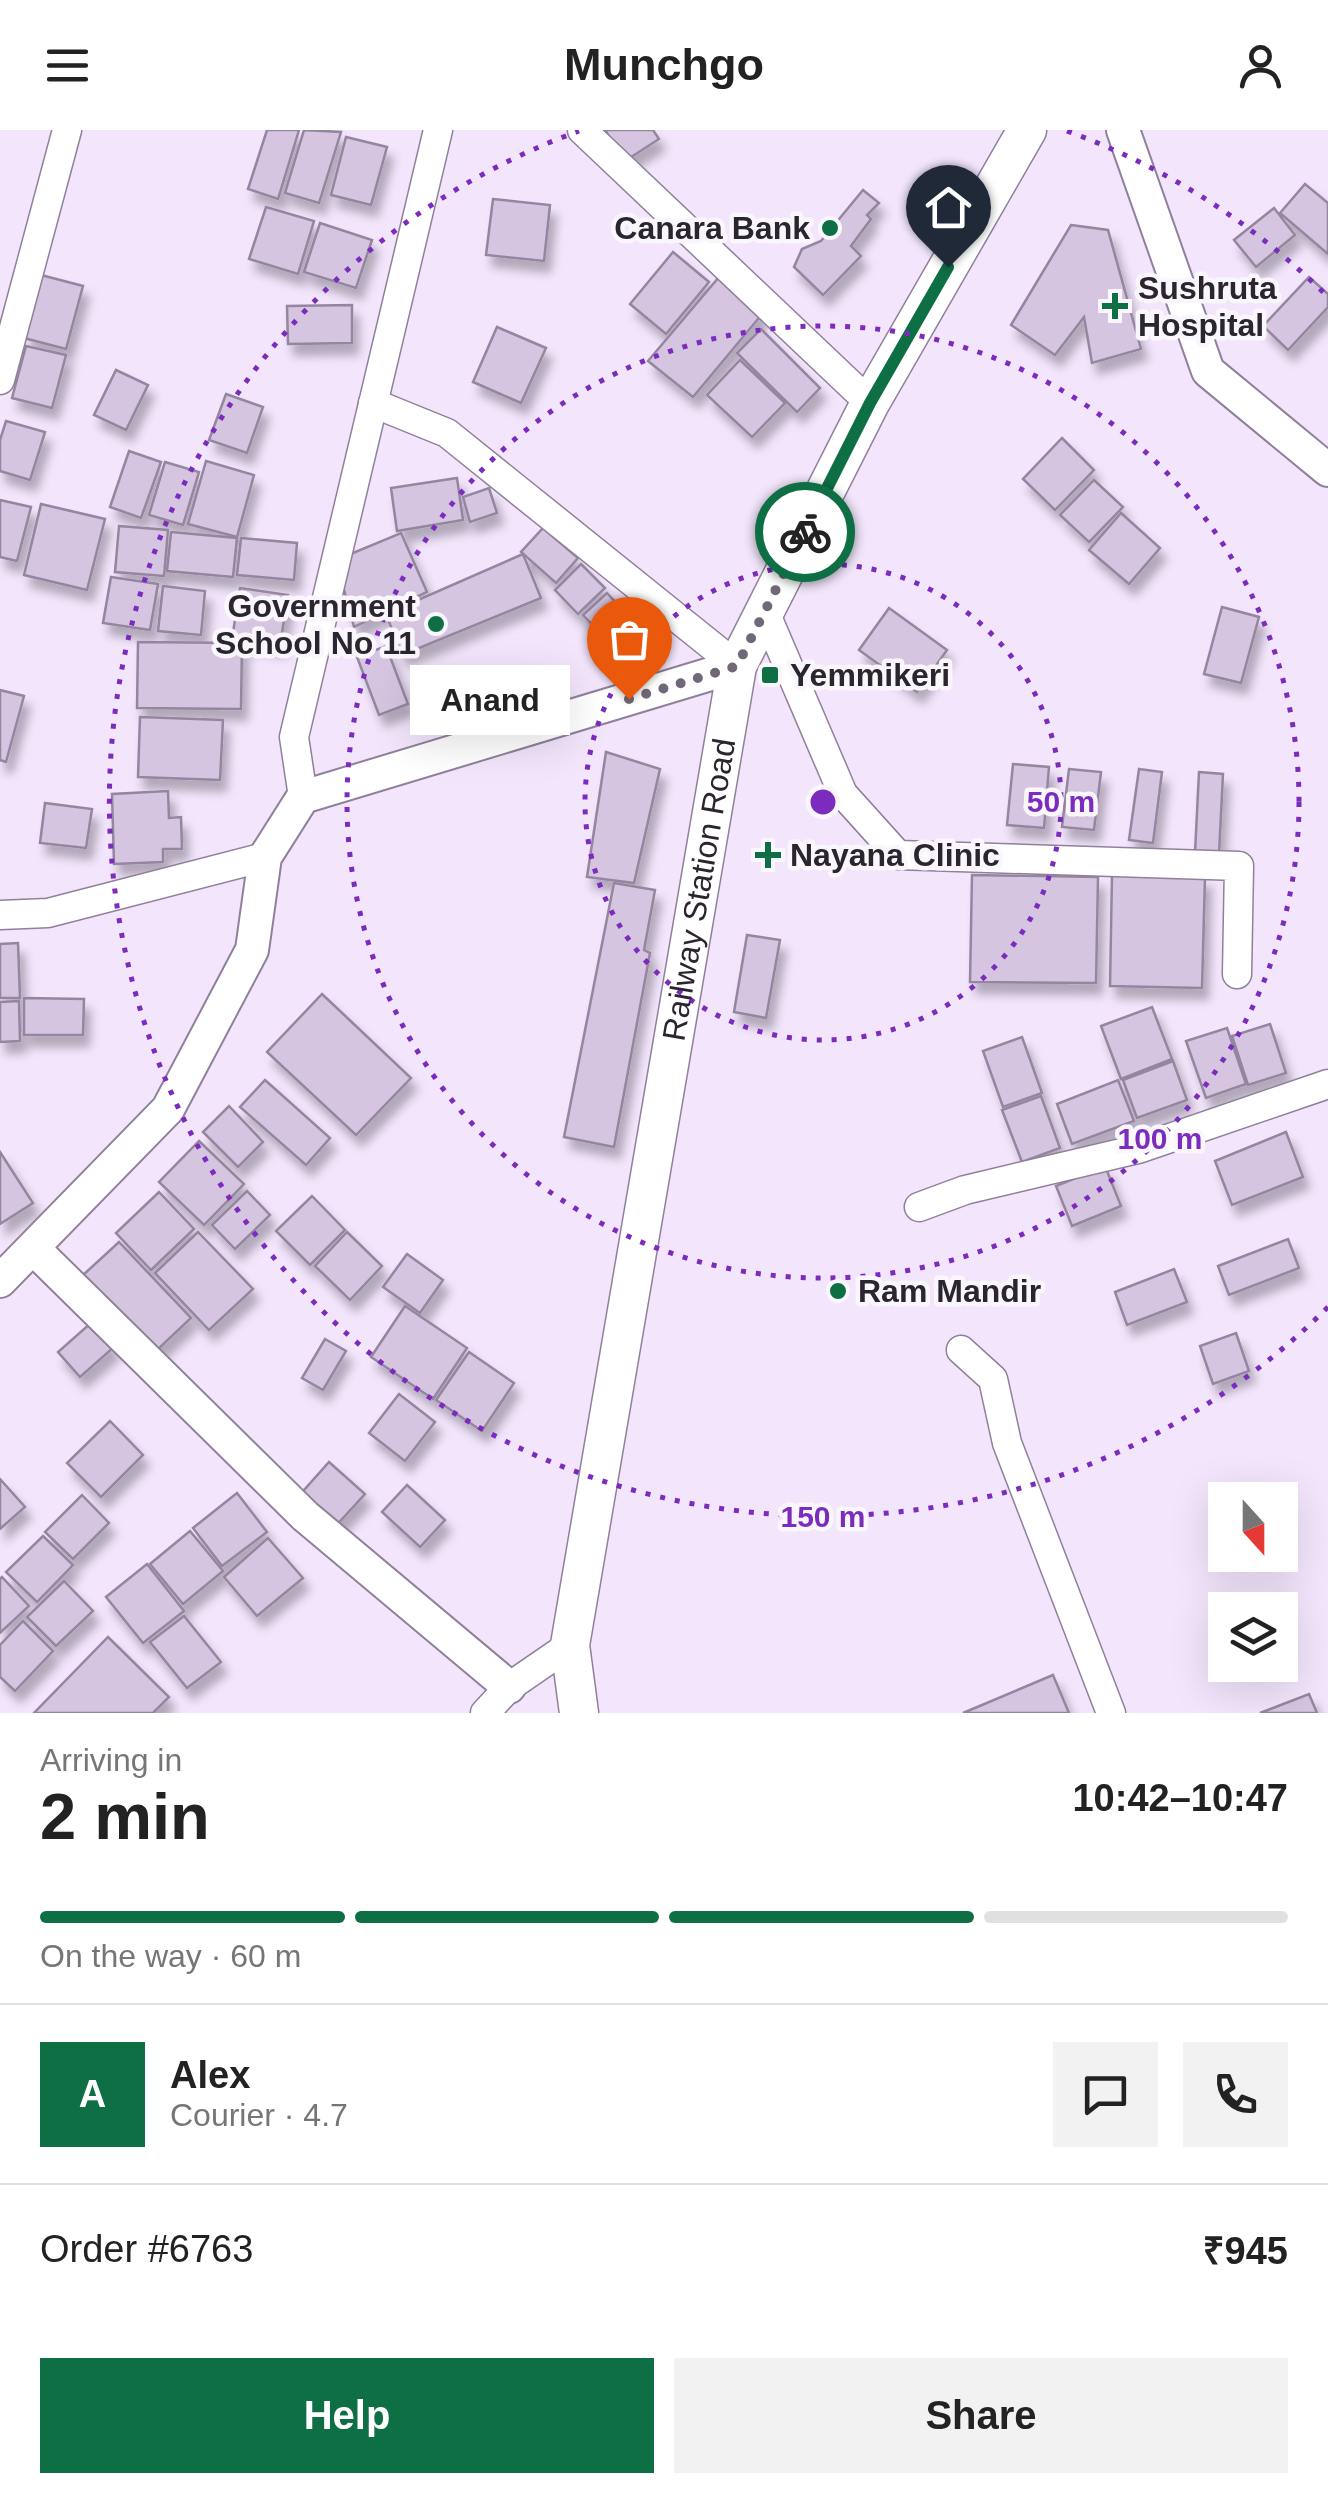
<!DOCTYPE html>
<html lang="en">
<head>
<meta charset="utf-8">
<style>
	body { margin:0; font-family:Arial,sans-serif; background:#f2f2f2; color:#222; height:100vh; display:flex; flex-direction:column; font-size:38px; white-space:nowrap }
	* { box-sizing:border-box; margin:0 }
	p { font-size:32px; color:#767676 }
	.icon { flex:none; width:55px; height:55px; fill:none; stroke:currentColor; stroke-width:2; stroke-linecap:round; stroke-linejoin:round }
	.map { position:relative; height:1583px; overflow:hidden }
	.drawer { display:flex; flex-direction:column; background:#fff; flex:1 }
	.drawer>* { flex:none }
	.needle { width:65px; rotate:159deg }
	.buttons { position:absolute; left:1208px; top:1352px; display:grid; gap:20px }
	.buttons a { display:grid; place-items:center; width:90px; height:90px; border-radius:0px; background:#fff; box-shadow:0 10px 40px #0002; font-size:50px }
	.pin { position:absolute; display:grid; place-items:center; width:85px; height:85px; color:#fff; margin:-102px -42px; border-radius:50% 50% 50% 0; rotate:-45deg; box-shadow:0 0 10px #0007 }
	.pin .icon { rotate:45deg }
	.courier { position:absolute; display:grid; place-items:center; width:100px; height:100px; margin:-50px; border:8px solid #0e6f44; border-radius:50%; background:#fff; color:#222; box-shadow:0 2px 12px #0007 }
	.bubble { position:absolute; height:70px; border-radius:0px; background:#fff; box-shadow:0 10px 40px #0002; font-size:32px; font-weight:700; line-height:70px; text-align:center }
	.head em { font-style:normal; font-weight:700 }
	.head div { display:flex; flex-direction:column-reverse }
	.head { display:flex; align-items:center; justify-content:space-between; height:170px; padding:0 40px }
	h1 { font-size:65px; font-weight:700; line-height:75px }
	.bar { display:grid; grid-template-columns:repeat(4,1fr); gap:15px 10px; align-content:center; height:120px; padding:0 40px }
	.bar i { height:12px; border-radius:8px; background:#e0e0e0 }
	.bar .active { background:#0e6f44 }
	.bar p { grid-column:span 4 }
	.line { display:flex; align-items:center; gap:25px; padding:0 40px; border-top:2px solid #e0e0e0 }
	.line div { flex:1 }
	.round { display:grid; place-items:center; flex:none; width:105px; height:105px; border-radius:0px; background:#f2f2f2 }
	.cta { display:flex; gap:20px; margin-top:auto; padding:20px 40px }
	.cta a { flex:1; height:115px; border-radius:0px; background:#0e6f44; color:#fff; font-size:40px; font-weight:700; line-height:115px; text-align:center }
	.cta a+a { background:#f2f2f2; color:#222 }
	header { display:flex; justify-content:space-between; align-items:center; height:130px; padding:0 40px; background:#fff; font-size:45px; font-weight:700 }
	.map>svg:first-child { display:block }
	.building { fill:#d5c5e1; stroke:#9586a0; stroke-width:2.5; filter:url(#shadow) }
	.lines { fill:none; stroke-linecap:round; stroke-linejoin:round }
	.minor-casing { stroke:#8f819b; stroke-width:31 }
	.tertiary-casing { stroke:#8f819b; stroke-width:36 }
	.secondary-casing { stroke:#8f819b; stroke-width:41 }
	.minor { stroke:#fff; stroke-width:28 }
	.tertiary { stroke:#fff; stroke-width:32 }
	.secondary { stroke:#fff; stroke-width:38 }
	.done { stroke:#716877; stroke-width:10; stroke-dasharray:0 18 }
	.route { stroke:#0e6f44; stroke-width:12 }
	.ring { fill:none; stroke:#7b2cbf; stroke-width:5; stroke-dasharray:5 10 }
	.poi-dot { fill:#0e6f44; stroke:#faf7fc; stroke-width:4 }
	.labels { text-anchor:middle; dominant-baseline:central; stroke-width:9; stroke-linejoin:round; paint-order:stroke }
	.poi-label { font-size:32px; font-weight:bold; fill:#2b2530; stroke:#faf7fc; text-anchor:start }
	.street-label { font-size:32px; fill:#2b2530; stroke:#faf7fc }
	.centre { fill:#7b2cbf; stroke:#faf7fc; stroke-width:5 }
	.ring-label { font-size:30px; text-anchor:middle; font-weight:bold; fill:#7b2cbf; stroke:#faf7fc; stroke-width:9; stroke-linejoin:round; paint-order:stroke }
</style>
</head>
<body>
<header><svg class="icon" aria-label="menu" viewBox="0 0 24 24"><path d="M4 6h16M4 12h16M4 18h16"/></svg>Munchgo<svg class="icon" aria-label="person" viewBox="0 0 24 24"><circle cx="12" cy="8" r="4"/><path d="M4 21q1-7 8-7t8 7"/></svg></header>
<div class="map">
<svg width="1328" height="1583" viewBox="0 0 1328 1583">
	<defs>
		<filter id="shadow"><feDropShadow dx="6" dy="11" stdDeviation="5" flood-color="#0004"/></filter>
	</defs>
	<rect width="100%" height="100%" fill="#f2e5fc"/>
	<!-- building -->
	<g class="building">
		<path d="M267,0H299L278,69L248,59Z"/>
		<path d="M304,0L341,2L319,73L285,63Z"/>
		<path d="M605,0H653L659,9L625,31Z"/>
		<path d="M346,7L387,17L371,75L331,65Z"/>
		<path d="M1305,54L1328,73V124L1280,83Z"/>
		<path d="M863,60L879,73L867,85L871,89L851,116L861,126L823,165L794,137L802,119L821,111Z"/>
		<path d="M493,69L550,75L544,131L486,125Z"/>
		<path d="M266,77L314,91L298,144L249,129Z"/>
		<path d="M1274,78L1295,105L1256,137L1234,110Z"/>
		<path d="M320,93L372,110L356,158L304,142Z"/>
		<path d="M1071,95L1108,100L1141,219L1092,233L1084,187L1055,225L1011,195Z"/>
		<path d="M673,122L709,152L666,204L630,174Z"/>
		<path d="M41,145L83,156L66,219L24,208Z"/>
		<path d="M719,147L763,183L693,267L648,231Z"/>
		<path d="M1309,147L1328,164V177L1288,220L1263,196Z"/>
		<path d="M352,175V213L288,214L287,176Z"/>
		<path d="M497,197L546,218L521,273L473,252Z"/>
		<path d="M761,199L820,258L797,282L737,223Z"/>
		<path d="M26,216L66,225L52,278L12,268Z"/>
		<path d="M740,230L785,273L752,307L707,265Z"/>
		<path d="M116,240L148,255L126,300L94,285Z"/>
		<path d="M226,264L263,277L247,323L209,310Z"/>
		<path d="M6,291L45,302L30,350L0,341V310Z"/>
		<path d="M1062,308L1094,340L1055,380L1023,349Z"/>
		<path d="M129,321L161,332L141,388L110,377Z"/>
		<path d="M206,331L254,345L237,407L188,394Z"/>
		<path d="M165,332L199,342L183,395L149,385Z"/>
		<path d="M457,348L463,390L397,401L391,358Z"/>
		<path d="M1094,350L1123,377L1089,412L1060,385Z"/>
		<path d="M489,358L497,383L470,392L463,367Z"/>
		<path d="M0,370L31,377L17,431L0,427Z"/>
		<path d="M41,374L105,389L87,460L24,445Z"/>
		<path d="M1121,383L1160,418L1129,454L1089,420Z"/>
		<path d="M119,396L168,400L164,446L115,442Z"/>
		<path d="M543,398L578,428L556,453L521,422Z"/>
		<path d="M171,402L237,408L233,447L167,441Z"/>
		<path d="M401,403L427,462L354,497L336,430Z"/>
		<path d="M241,408L297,413L294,450L237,445Z"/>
		<path d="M523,424L541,468L402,525L386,484Z"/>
		<path d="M581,434L605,458L578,484L555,460Z"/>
		<path d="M111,447L158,454L150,500L103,493Z"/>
		<path d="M163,456L205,461L201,505L158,501Z"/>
		<path d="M240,458L288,465L280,515L232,509Z"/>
		<path d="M607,463L632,490L609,512L583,485Z"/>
		<path d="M1222,477L1259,487L1241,553L1204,544Z"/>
		<path d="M889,478L947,520L917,562L859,520Z"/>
		<path d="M138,512L242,513L241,579L137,578Z"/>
		<path d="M386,516L408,574L379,585L357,527Z"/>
		<path d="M0,560L24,566L6,632L0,630Z"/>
		<path d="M140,587L223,590L220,650L138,647Z"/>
		<path d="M606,622L660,639L634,753L587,747Z"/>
		<path d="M1013,634L1049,637L1044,698L1007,695Z"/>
		<path d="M1069,639L1101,642L1094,700L1062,697Z"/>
		<path d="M1139,639L1162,642L1153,713L1129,710Z"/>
		<path d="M1199,642L1223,644L1219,724L1195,723Z"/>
		<path d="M168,661L169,688L181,687L182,719H163V732L114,734L112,664Z"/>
		<path d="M45,673L92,679L86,718L40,713Z"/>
		<path d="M972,745L1098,747L1096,853L970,852Z"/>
		<path d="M1112,745L1205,747L1202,858L1110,856Z"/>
		<path d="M614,753L655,760L644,820L650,823L614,1017L564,1007Z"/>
		<path d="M747,805L780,810L766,888L734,882Z"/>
		<path d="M18,813L20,868H0V814Z"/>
		<path d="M322,864L411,948L356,1005L267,922Z"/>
		<path d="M24,868L84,869L83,905H24Z"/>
		<path d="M19,871L20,911L0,912V872Z"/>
		<path d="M1152,877L1172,929L1121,949L1101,896Z"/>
		<path d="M1270,894L1286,943L1248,955L1232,906Z"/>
		<path d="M1227,898L1246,954L1206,968L1186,911Z"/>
		<path d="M1022,907L1042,963L1003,977L983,921Z"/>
		<path d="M1173,931L1187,970L1137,988L1123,950Z"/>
		<path d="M265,950L330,1008L306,1035L240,977Z"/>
		<path d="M1118,950L1134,991L1072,1014L1057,974Z"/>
		<path d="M1041,966L1060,1018L1022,1032L1002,980Z"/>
		<path d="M229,976L263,1012L238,1037L203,1002Z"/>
		<path d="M1286,1002L1303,1047L1232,1075L1215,1031Z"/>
		<path d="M199,1011L244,1054L204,1095L159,1052Z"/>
		<path d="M0,1022L33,1073L0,1094Z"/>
		<path d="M1105,1036L1121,1076L1072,1096L1056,1056Z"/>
		<path d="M247,1061L270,1085L235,1119L212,1095Z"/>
		<path d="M159,1062L194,1099L151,1140L116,1103Z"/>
		<path d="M312,1066L345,1100L310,1135L276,1101Z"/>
		<path d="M198,1102L253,1159L209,1200L155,1143Z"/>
		<path d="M347,1102L382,1136L350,1170L315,1136Z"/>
		<path d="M1288,1109L1299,1138L1229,1165L1218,1136Z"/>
		<path d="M119,1112L191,1188L155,1222L83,1145Z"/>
		<path d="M407,1124L443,1150L420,1183L383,1157Z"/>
		<path d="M1174,1139L1187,1172L1127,1195L1115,1162Z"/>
		<path d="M405,1176L467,1218L433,1269L371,1227Z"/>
		<path d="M92,1192L114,1217L80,1247L58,1222Z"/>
		<path d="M1236,1203L1249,1241L1213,1254L1200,1216Z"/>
		<path d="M325,1209L346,1221L323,1260L302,1248Z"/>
		<path d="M469,1222L514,1253L482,1301L436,1270Z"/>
		<path d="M399,1264L435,1292L405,1331L369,1303Z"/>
		<path d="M110,1291L143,1325L101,1367L67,1333Z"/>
		<path d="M329,1332L365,1364L332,1400L297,1368Z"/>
		<path d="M0,1349L25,1377L0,1399Z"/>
		<path d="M407,1355L445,1390L420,1417L382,1382Z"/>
		<path d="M237,1363L267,1402L222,1436L193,1398Z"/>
		<path d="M82,1365L109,1393L73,1429L45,1402Z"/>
		<path d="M190,1401L223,1441L183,1474L150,1434Z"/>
		<path d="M43,1406L73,1435L37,1472L6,1442Z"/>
		<path d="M268,1408L303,1448L257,1486L224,1447Z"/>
		<path d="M147,1434L184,1481L143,1513L106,1467Z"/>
		<path d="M2,1447L29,1476L0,1503V1449Z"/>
		<path d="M64,1451L93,1481L56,1516L27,1487Z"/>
		<path d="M184,1486L221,1532L187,1558L150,1512Z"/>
		<path d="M23,1491L53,1521L15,1561L0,1547V1515Z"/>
		<path d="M108,1507L169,1567L153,1583H34Z"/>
		<path d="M1053,1545L1069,1583H963Z"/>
		<path d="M1309,1564L1317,1583H1260Z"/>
	</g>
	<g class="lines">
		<!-- minor casing -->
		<g class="minor-casing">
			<g id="minor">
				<path d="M582,0L870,273"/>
				<path d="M0,250L67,0"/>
				<path d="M373,273L447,303L737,536"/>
				<path d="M765,482L843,664L898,725L1239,736L1237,844"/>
				<path d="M303,667L294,607L438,0"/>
				<path d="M0,785L48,783L265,727"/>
				<path d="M919,1077L965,1060L1138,1019L1328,954"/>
				<path d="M961,1220L993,1249L1007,1313L1111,1583"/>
				<path d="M485,1583L509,1557L570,1515"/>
			</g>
		</g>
		<!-- tertiary casing -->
		<g class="tertiary-casing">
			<g id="tertiary">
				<path d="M1123,0L1208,241L1328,340"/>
				<path d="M33,1118L305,1386L509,1557"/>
				<path d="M0,1151L168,979L252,820L265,727L303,667L737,536"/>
			</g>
		</g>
		<!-- secondary casing -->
		<g class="secondary-casing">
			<g id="secondary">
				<path id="s1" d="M579,1583L570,1515L737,536L870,273L1027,0"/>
			</g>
		</g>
		<!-- minor -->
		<use href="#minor" class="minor"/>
		<!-- tertiary -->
		<use href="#tertiary" class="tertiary"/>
		<!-- secondary -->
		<use href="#secondary" class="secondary"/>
	</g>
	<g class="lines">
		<!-- done -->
		<path class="done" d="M629,569L737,536L805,402"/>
		<!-- route -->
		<path class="route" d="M805,402L870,273L948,137"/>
	</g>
	<!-- distance rings -->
	<g class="ring">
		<circle cx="823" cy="672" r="238"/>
		<circle cx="823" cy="672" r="476"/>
		<path d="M1328 1177A714 714 0 1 1 579 1M1067 1A714 714 0 0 1 1328 167"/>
	</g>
	<!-- markers -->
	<g class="poi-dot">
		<circle cx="830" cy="98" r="10"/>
		<path d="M1110 161h10v10h10v10h-10v10h-10v-10h-10v-10h10z"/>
		<circle cx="436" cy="494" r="10"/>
		<rect x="760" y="535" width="20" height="20" rx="5"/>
		<path d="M763 710h10v10h10v10h-10v10h-10v-10h-10v-10h10z"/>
		<circle cx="838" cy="1161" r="10"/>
	</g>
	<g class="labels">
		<!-- poi labels -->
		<g class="poi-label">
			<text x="810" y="98" text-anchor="end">Canara Bank</text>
			<text x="1138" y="158">Sushruta<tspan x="1138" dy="37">Hospital</tspan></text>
			<text x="416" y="476" text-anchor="end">Government<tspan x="416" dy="37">School No 11</tspan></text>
			<text x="790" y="545">Yemmikeri</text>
			<text x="790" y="725">Nayana Clinic</text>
			<text x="858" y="1161">Ram Mandir</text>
		</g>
		<!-- street labels -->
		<g class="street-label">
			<text stroke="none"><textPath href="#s1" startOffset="835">Railway Station Road</textPath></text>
		</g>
	</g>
	<circle cx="823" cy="672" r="15" class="centre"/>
	<g class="ring-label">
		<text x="1061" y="682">50 m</text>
		<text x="1160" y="1019">100 m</text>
		<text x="823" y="1397">150 m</text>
	</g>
</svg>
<div class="buttons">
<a><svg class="needle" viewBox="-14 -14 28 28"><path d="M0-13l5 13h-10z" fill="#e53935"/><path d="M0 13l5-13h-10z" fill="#767676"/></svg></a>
<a><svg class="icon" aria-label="layers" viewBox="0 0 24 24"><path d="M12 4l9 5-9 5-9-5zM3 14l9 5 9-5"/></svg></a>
</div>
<div class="pin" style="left:629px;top:569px;background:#ea580c"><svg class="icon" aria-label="bag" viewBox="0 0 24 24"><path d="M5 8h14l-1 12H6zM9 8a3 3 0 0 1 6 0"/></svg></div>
<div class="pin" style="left:948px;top:137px;background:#1f2937"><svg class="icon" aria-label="home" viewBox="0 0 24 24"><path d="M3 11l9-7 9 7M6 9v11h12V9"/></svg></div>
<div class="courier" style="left:805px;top:402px"><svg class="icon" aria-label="bike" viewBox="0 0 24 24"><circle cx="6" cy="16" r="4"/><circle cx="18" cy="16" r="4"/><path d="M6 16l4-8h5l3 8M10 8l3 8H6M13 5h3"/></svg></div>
<div class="bubble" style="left:410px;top:535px;width:160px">Anand</div>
</div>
<section class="drawer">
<div class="head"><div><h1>2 min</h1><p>Arriving in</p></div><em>10:42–10:47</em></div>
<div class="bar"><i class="active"></i><i class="active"></i><i class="active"></i><i></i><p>On the way · 60 m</p></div>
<div class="line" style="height:180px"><b class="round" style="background:#0e6f44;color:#fff">A</b><div><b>Alex</b><p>Courier · 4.7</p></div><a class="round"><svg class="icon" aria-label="chat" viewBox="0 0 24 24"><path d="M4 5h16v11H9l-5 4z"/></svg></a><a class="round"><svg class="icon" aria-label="phone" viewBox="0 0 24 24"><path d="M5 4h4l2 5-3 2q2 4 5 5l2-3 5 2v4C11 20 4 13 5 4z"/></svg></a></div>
<div class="line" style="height:130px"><div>Order #6763</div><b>₹945</b></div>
<div class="cta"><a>Help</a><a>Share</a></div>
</section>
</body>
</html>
